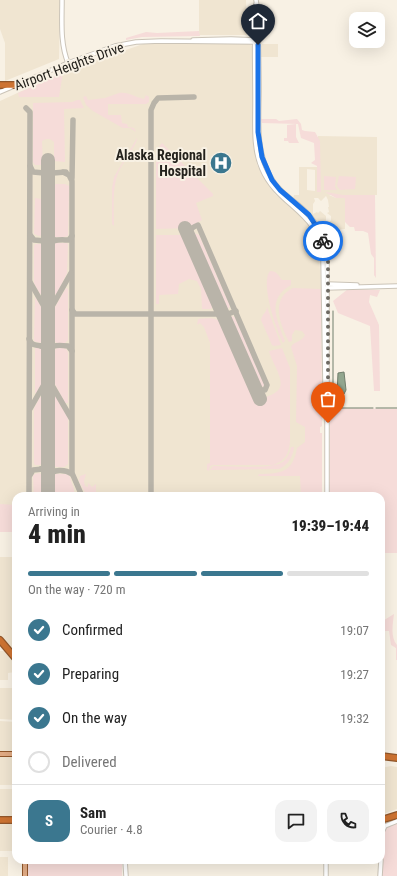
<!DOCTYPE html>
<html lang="en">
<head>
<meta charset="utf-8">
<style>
	body { margin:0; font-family:"Roboto Condensed",sans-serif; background:#f2f2f2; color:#222; height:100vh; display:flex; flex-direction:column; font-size:15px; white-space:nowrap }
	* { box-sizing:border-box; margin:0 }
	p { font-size:13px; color:#767676 }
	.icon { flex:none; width:22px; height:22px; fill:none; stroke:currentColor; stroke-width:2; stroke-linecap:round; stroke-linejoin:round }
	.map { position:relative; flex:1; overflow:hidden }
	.panel { position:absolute; left:12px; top:492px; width:373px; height:372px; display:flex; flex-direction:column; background:#fff; border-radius:12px; box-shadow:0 4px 16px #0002 }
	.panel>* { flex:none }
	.controls { position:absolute; left:349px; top:12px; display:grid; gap:8px }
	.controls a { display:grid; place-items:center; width:36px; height:36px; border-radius:8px; background:#fff; box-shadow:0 4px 16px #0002; font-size:20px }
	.pin { position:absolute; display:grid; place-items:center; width:34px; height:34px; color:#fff; margin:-41px -17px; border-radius:50% 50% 50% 0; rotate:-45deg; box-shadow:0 0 4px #0007 }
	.pin .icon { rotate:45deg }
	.courier { position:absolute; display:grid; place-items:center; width:40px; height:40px; margin:-20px; border:3px solid #1a73e8; border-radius:50%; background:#fff; color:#222; box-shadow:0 1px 5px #0007 }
	.head em { font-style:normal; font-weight:800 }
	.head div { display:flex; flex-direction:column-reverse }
	.head { display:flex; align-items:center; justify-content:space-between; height:68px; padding:0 16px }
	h1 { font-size:26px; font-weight:800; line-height:30px }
	.bar { display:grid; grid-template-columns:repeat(4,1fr); gap:6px 4px; align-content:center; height:48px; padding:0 16px }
	.bar i { height:5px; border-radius:3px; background:#e0e0e0 }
	.bar .on { background:#3b778f }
	.bar p { grid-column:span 4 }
	.line { display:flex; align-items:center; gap:10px; padding:0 16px; border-top:1px solid #e0e0e0 }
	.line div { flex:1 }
	.round { display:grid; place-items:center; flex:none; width:42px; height:42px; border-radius:12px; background:#f2f2f2 }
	ol { padding:0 16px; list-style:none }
	li { display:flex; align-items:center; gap:12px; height:44px }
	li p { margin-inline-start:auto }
	li .icon { padding:4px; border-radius:50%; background:#3b778f; color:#fff; stroke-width:4 }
	li:last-child { color:#767676 }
	li i { width:22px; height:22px; border:2px solid #e0e0e0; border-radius:50% }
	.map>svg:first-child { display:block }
	.built { fill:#f0e5d1; fill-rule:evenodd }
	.green { fill:#f6dcd9 }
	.water { fill:#92a68e; stroke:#717e6c }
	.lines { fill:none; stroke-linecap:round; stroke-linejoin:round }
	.stream { stroke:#717e6c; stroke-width:1 }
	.taxiway { stroke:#b9b4a9; stroke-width:5.5 }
	.runway { stroke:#b9b4a9; stroke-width:14 }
	.secondary-casing { stroke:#cbc4b8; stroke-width:5.5 }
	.primary-casing { stroke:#92572b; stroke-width:6 }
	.highway-casing { stroke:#92572b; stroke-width:8 }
	.secondary { stroke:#fff; stroke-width:3.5 }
	.primary { stroke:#e1ab84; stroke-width:4 }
	.highway { stroke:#cd7332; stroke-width:5.5 }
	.done { stroke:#6e6a63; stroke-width:4; stroke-dasharray:0 7.2 }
	.route { stroke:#1a73e8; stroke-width:5 }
	.labels { text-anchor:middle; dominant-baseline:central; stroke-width:4; stroke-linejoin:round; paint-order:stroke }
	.street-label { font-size:14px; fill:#24221d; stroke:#f8f1e4 }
	.poi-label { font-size:14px; font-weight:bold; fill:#24221d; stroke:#f8f1e4; text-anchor:end }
</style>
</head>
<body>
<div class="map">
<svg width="397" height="876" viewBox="0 0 397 876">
	<rect width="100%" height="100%" fill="#f8f1e4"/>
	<!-- built -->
	<g class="built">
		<path d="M0,0H60L59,59L5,81V43L0,29Z"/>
		<path d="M199,0H246L247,35H199Z"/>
		<path d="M143,44H250L253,47L254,141L257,164L262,175L275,194L301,216L310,226L316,238L319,251L321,291L322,426L320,427V433H322V496H16V655L3,641L0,635V557H14V532H0V101L63,72Z"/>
		<path d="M262,44H278V57H260L261,46Z"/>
		<path d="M318,136L377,137V195H329L336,198H345V229L331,230L323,232L313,217L293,199L294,195H299V167H318ZM307,169L315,170V191L307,190ZM326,196L328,200L329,207H328L329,212L327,213L331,216V221H326V216L320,211L318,213L317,212L313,214V204L315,201L314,198H318L321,201Z"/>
		<path d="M0,651H4L16,665V672L8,673V680H0Z"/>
		<path d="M0,688H16V720L0,719Z"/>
		<path d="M0,721L16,722V752H0Z"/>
		<rect x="0" y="756" width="16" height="29"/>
		<path d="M391,766L397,767V809L381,815V768Z"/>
		<rect x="0" y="789" width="16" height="30"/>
		<rect x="0" y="823" width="16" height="28"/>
		<rect x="0" y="857" width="8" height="19"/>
	</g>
	<!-- green -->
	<g class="green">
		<path d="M199,31L200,36L142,37L126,40V38L146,32L157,33Z"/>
		<path d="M63,72L59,97H19L18,93Z"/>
		<path d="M119,93C130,92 134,97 144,99L146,95L149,97V102L146,104H108V115H121L122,123L127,124L128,127L134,128L136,132L130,128H123L121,127L93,111L86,105L83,97L86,96L88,100L105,98Z"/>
		<path d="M77,100H80L84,108L64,109L65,162L54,161V142L50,139H46L42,141L43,165H35L33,162V103L72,102Z"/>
		<path d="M261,119H276L279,121L297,119L301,124L302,130L305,131L315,132L320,141L321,192H317V166L311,163L315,160L314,143L301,138L298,124L262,123Z"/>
		<path d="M296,124V137L299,143H289L288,141H284V138H287V125Z"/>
		<path d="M137,138C138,143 121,165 118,173C112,189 114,208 114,226L112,224V188L114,177Z"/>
		<path d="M162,143L213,194V196L196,203L202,220L188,228L156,229V150Z"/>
		<path d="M324,176L336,177L335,187L337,190H324Z"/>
		<path d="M339,176L356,177L355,189L340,190L337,186Z"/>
		<path d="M56,184H65L69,186L68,236L64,237H55L53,234L54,186Z"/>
		<path d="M325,192L343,195H375L376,278L374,275V258L371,254L368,233L363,231H355L354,227H350L345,222V198H336Z"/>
		<path d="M35,198L41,199L42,201L43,233L42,235L39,236L34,234Z"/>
		<path d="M194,233L199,235L230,306L228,309L223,308L193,239Z"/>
		<path d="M156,235H183L214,304L211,309H202L201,289L197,281L189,279L179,284L178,294L159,295V304H156Z"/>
		<path d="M56,243H67L68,245L67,273L57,294H54V245Z"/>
		<path d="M35,244H41L43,246L42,294H40L34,283V247Z"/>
		<path d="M270,271C277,271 278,275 282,280H291V285C266,299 277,320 285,341L283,343C276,330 260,282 270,271Z"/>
		<path d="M66,288L68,289V340L65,343H57L54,341V309Z"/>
		<path d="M293,288L319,289H321V291L322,426L320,427V433H322V496H301L300,476H258L259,474C281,474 293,472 297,448L305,442V427L296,422L297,366L291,347C294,341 302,342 305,335L302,331L295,330L292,335V341L289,342C280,324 270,299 293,288Z"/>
		<path d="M348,289L380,290L377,297L370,295L369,302L379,325L380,391H374L370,326L338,313L333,301Z"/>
		<path d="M35,297L43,310L42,341L40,343L34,341Z"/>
		<path d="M267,307L281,345L274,346L272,345L261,320C262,314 267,312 267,307Z"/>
		<path d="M233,316L235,318L265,382L264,386L261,387L259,386L229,320L231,317Z"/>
		<path d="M198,319C206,319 215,316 221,323L256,401C262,398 271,396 276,392C289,384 271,362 269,351L282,348L290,368V441C289,454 285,461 273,465H213L210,466L209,471L207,470V464L210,463V343L204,327L200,323L197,325Z"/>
		<path d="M35,348H40L42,351V383L37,393H35Z"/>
		<path d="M57,348C63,348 67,347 68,353V403H65L54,382V351Z"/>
		<path d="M40,397H42V463L40,465H35L34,463V409Z"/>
		<path d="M55,397H56L68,417V464L64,467H56L54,465Z"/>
		<path d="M336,408L397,409V553H381V496H329L330,411Z"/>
		<path d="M291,447H294C293,457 288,465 279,469L210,470L213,466C229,466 274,470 284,461C288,457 290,452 291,447Z"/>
		<path d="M39,473L43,476V496H34L33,476L35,474Z"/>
		<path d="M56,474H65L69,475L74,489V494L72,496H55L54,476Z"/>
		<path d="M86,474L84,481L85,486L88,487V483L92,487L96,484V496H87L79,481L80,476Z"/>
		<path d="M0,504L16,505V553H15L14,532H0Z"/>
		<path d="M394,614C393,623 390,637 397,645V660H396V648L391,645L389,631H381V622Z"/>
		<path d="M397,821V876H382V828Z"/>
		<rect x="28" y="860" width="94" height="16"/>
	</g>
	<!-- water -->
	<path class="water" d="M344,372L346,390L344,394L339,396L337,394L338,373Z"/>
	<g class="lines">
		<!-- stream -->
		<g class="stream">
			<path d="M331,399L333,394V311"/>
			<path d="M337,408H373"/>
			<path d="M376,408H397"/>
		</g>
		<!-- taxiway -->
		<g class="taxiway">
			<path d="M26,108L30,112L29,496"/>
			<path d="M30,166L33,172L44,173L48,180"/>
			<path d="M63,172L69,175L72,181V473L82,496"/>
			<path d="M72,178L73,120"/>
			<path d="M48,180L53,173L66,172"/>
			<path d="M48,233L50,238L55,240"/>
			<path d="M30,235L34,240L45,241L48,248"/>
			<path d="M191,244C189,234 187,229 198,225L267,385L265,390H259L252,381"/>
			<path d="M48,248C51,238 60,240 69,240L72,236"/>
			<path d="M30,282L46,310L48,316"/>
			<path d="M72,310L75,314H228L236,311"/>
			<path d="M48,317L50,310L71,273"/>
			<path d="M29,339C32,347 38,345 44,346L48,352"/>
			<path d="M41,346L46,343L48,338"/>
			<path d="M48,352C51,344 60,345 68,346L72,351"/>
			<path d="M48,374L50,382L71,418"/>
			<path d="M30,409L46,381L48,374"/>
			<path d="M41,469L46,472L48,476C53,469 65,469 72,474"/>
			<path d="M30,475L33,470L43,469L48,464L50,469L54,471"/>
			<path d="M48,496V495"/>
			<path d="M151,496V110L154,103L158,98L194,97"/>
		</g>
		<!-- runway -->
		<g class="runway">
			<path d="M185,228L260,399"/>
			<path d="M48,496V160"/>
		</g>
		<!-- secondary casing -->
		<g class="secondary-casing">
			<g id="secondary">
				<path d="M62,0C62,22 60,43 68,63"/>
				<path d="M256,0L258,12C258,38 259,63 259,89C259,118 255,149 270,176C277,190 290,198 302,208C316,220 324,238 327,256V496"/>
				<path d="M256,4L255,9C254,41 255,72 255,103C255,125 253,149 262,169C278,207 321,212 323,259L325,384"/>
				<path d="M193,40L231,39L257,40"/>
				<path d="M0,92L68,63L115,46L136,42L161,41L256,42"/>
				<path d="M327,284L357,285"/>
				<path d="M326,288L397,286"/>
				<path d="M381,834L385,826L397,821"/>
				<path d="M381,847V851"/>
				<path d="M125,860L126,876"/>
				<path d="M326,860V876"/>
				<path d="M380,876L381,860"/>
			</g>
		</g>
		<!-- primary casing -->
		<g class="primary-casing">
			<g id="primary">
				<path d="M0,754H16"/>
				<path d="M25,860V876"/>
			</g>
		</g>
		<!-- highway casing -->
		<g class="highway-casing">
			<g id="highway">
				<path d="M0,85H16"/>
				<path d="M0,640L16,659"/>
				<path d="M381,756L397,758"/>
				<path d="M0,820H16"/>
				<path d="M381,820L397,815"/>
			</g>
		</g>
		<!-- secondary -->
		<use href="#secondary" class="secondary"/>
		<!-- primary -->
		<use href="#primary" class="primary"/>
		<!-- highway -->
		<use href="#highway" class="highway"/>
	</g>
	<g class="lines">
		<!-- done -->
		<path class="done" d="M323,241L328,260V423"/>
		<!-- route -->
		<path class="route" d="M258,45V132L262,157L272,180L280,190L309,215L318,229L323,241"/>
	</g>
	<!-- icons -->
	<defs>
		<g id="hospital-disc" transform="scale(1.15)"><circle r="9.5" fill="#3b778f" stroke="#f8f1e4"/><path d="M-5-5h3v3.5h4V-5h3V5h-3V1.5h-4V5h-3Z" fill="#fff"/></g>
	</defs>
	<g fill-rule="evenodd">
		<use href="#hospital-disc" x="221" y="163"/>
	</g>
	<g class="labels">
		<!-- street labels -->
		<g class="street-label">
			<text transform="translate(69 66) rotate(-20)">Airport Heights Drive</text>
		</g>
		<!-- poi labels -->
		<g class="poi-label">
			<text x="206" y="155">Alaska Regional<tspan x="206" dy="16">Hospital</tspan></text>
		</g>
	</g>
</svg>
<div class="controls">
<a><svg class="icon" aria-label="layers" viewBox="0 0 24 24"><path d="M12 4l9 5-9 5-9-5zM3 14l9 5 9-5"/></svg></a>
</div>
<div class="pin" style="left:328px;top:423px;background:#ea580c"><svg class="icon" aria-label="bag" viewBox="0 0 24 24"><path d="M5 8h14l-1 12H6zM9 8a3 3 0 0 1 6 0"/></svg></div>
<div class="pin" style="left:258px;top:45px;background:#1f2937"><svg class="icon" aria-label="home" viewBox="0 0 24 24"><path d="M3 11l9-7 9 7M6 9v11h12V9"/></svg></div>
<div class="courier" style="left:323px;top:241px"><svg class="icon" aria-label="bike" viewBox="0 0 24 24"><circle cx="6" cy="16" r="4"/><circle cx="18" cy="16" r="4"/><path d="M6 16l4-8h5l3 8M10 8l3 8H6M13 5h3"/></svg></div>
<section class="panel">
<div class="head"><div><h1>4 min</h1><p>Arriving in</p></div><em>19:39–19:44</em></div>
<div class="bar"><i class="on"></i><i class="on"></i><i class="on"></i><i></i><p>On the way · 720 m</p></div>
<ol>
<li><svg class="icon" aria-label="check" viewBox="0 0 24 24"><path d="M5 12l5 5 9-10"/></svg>Confirmed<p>19:07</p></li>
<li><svg class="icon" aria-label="check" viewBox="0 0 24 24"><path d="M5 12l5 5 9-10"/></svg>Preparing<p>19:27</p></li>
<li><svg class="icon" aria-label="check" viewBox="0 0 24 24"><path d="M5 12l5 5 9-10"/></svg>On the way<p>19:32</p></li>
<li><i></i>Delivered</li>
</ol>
<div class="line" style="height:72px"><b class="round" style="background:#3b778f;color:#fff">S</b><div><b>Sam</b><p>Courier · 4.8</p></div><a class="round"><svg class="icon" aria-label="chat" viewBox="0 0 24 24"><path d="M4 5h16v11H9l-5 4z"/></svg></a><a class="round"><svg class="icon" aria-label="phone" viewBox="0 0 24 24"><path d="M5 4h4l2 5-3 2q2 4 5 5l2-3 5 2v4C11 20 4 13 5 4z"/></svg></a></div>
</section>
</div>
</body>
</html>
